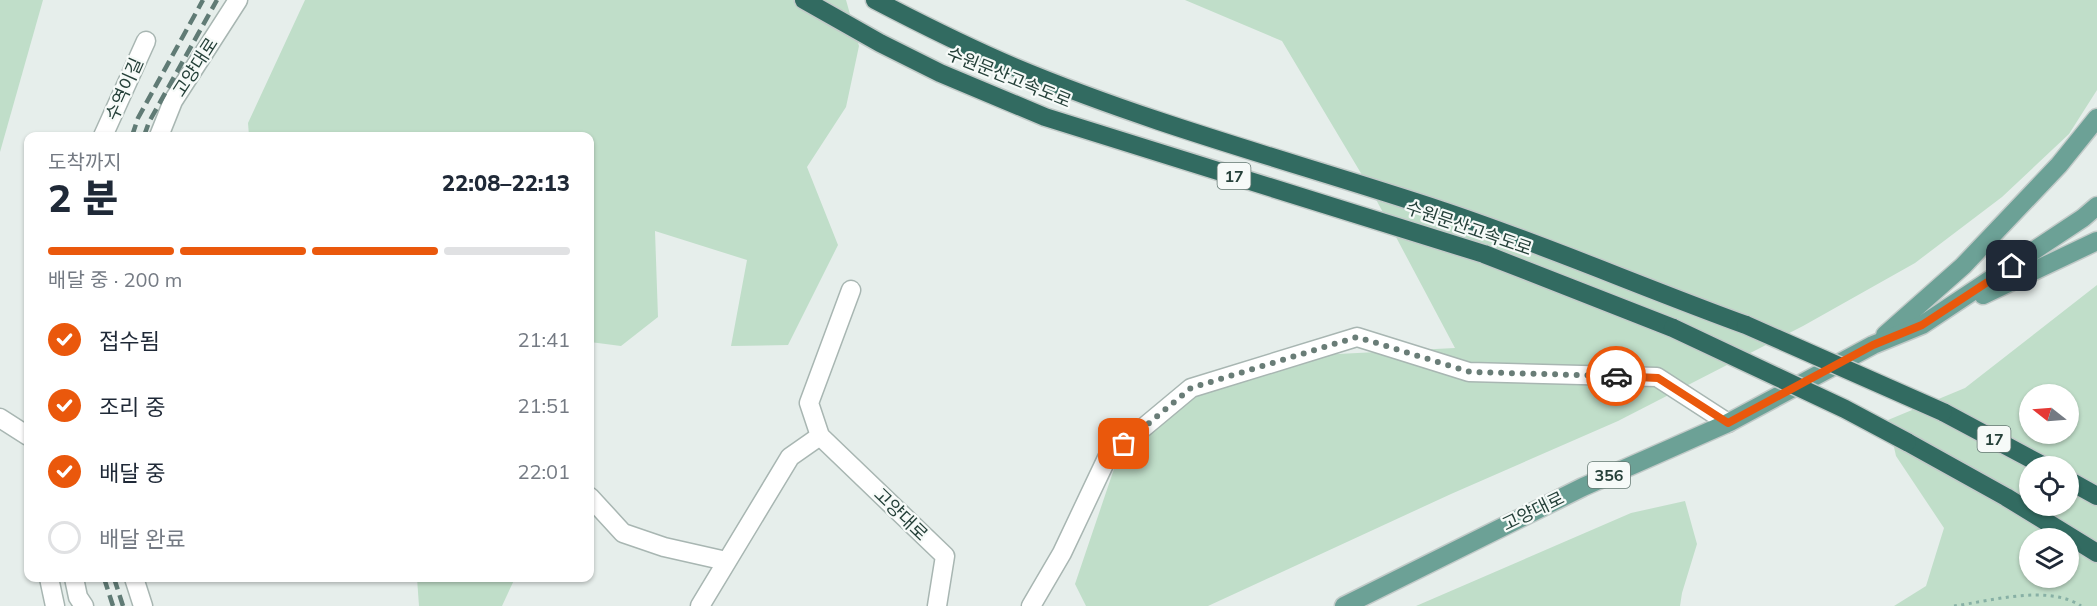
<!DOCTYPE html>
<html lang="ko">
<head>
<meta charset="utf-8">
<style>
	body { margin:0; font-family:Mulish,"Noto Sans KR",sans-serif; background:#f2f2f3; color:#1f2937; height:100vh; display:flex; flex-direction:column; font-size:22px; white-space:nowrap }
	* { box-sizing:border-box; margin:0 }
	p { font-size:20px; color:#747a83 }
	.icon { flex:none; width:33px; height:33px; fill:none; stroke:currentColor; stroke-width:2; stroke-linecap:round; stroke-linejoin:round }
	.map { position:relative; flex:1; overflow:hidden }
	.side { position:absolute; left:24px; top:132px; width:570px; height:450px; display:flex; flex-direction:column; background:#fff; border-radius:12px; box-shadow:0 2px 4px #0004 }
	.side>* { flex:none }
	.needle { width:39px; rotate:287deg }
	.fabs { position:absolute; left:2019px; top:384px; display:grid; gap:12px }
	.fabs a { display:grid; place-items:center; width:60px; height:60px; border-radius:50%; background:#fff; box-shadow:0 2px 4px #0004; font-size:30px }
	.pin { position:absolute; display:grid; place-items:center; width:51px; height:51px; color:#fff; margin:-26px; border-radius:12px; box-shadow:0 3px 9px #0006 }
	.courier { position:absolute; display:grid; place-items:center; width:60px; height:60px; margin:-30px; border:4px solid #ea580c; border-radius:50%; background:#fff; color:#222; box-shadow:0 2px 8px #0007 }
	.headline em { font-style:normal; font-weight:800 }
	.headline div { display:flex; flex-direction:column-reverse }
	.headline { display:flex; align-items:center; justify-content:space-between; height:102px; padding:0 24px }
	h1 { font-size:39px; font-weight:800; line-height:45px }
	.bar { display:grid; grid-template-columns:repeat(4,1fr); gap:9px 6px; align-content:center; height:72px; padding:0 24px }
	.bar i { height:8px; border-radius:4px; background:#e0e1e3 }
	.bar .active { background:#ea580c }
	.bar p { grid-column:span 4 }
	ol { padding:0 24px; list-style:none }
	li { display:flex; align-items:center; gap:18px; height:66px }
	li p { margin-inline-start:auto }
	li .icon { padding:6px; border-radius:50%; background:#ea580c; color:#fff; stroke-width:4 }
	li:last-child { color:#747a83 }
	li i { width:33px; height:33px; border:3px solid #e0e1e3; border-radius:50% }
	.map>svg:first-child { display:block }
	.green { fill:#c0dec9; fill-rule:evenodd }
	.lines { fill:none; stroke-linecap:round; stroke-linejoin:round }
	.minor-casing { stroke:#a8b6b2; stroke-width:21 }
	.major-casing { stroke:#c2cac8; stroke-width:21 }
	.highway-casing { stroke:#c2cac8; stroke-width:21 }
	.path { stroke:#87b0a5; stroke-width:3; stroke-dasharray:3 4.5; stroke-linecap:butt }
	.minor { stroke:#fff; stroke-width:18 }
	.major { stroke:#6ca196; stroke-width:18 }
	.highway { stroke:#326b61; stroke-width:18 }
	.rail { stroke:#607b75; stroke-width:4.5; stroke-dasharray:12 6; stroke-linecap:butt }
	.highway-bridge-casing { stroke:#c2cac8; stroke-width:21; stroke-linecap:butt }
	.highway-bridge { stroke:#326b61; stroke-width:18 }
	.done { stroke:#697d77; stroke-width:6; stroke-dasharray:0 10.8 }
	.route { stroke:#ea580c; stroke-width:8 }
	.labels { text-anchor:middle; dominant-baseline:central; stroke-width:4.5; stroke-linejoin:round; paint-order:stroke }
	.shield { fill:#f6faf8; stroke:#647872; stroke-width:1.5 }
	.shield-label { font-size:16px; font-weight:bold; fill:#254039 }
	.street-label { font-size:18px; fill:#254039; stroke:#f6faf8 }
</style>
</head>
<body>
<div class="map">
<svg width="2097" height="606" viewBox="0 0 2097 606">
	<rect width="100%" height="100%" fill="#e6eeeb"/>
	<!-- green -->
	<g class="green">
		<path d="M0,0H43L0,152Z"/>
		<path d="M305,0H846L859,46L846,107L807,167L838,245L788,345L731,346L747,260L655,231L658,317L621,346L590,342V136H249L248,123Z"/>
		<path d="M1185,0H2097V90L2069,134L2002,197L1915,263L1803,326L1618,421L1451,494L1208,606H1086L1075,584L1116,463L1195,395L1299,356L1455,348L1371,190L1282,41Z"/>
		<path d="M2097,285V606H1894L1926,586L1944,528L1896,456L1888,420L1965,388ZM2030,394H2068V434H2030ZM2030,466H2068V506H2030ZM2030,538H2068V578H2030Z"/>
		<path d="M1685,501L1697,544L1682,593L1680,606H1416L1631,513Z"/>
		<path d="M417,578H515L502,606H419Z"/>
	</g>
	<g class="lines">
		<!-- minor casing -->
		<g class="minor-casing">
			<g id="minor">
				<path d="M103,136L146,41"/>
				<path d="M159,136L173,101L238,0"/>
				<path d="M851,290L809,403L820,436L945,556L937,606"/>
				<path d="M0,418L28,436"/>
				<path d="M590,497L623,533L664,547L726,561"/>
				<path d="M49,578L55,606"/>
				<path d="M74,578L78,597L84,606"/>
				<path d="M134,578L143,606"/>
				<path d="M700,606L790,457L820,436"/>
				<path d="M1031,606L1062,553L1107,458L1191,388L1357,337L1469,372L1657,377L1728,423"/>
			</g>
		</g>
		<!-- major casing -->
		<g class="major-casing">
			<g id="major">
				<path d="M1983,295L2097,241"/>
				<path d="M1885,335L1963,266L2059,165L2097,118"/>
				<path d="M1344,606L1583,487L1728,423L1873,345L1922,325L2083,218L2097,206"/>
			</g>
		</g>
		<!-- highway casing -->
		<g class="highway-casing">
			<g id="highway">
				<path d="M804,0L880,43L940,73L1045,117L1484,254L1673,328"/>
				<path d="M875,0C921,24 967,47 1014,67C1152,125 1298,163 1440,210C1543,244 1644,288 1746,325"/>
				<path d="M1943,412L2044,466"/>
				<path d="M1907,442L2006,497L2097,553"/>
				<path d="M2068,480L2097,496"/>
			</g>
		</g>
		<!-- path -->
		<path class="path" d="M1954,606C1991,601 2048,584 2081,606"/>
		<!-- minor -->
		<use href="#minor" class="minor"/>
		<!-- major -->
		<use href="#major" class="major"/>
		<!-- highway -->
		<use href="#highway" class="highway"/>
		<!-- rail -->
		<g class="rail">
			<path d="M132,136L138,118L203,0"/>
			<path d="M144,136L149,122L217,0"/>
			<path d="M104,578L113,606"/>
			<path d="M114,578L123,606"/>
		</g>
		<!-- highway-bridge casing -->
		<g class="highway-bridge-casing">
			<g id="highway-bridge">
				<path d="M1746,325L1943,412"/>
				<path d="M1673,328L1845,409L1907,442"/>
			</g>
		</g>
		<!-- highway-bridge -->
		<use href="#highway-bridge" class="highway-bridge"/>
	</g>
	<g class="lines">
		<!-- done -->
		<path class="done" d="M1124,444L1191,388L1357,337L1470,372L1616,376"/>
		<!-- route -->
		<path class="route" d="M1616,376L1658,378L1728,423L1873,345L1922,325L2012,266"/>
	</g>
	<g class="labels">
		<!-- shield labels -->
		<g class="shield">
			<rect x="1217.5" y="163" width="33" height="26" rx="4.5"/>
			<rect x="1977.5" y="426" width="33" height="26" rx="4.5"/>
			<rect x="1588" y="462" width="42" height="26" rx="4.5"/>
		</g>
		<g class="shield-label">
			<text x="1234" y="176">17</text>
			<text x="1994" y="439">17</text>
			<text x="1609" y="475">356</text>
		</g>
		<!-- street labels -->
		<g class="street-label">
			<text transform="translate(195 67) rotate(-57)">고양대로</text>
			<text transform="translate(1009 77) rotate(22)">수원문산고속도로</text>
			<text transform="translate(124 89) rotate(-66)">수역이길</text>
			<text transform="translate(1469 228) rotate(19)">수원문산고속도로</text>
			<text transform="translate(1533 511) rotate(-26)">고양대로</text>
			<text transform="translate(901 514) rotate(44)">고양대로</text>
		</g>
	</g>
</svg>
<div class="fabs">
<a><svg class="needle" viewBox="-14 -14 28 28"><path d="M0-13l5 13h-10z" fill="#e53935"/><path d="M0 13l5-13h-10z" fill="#747a83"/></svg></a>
<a><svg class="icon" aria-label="locate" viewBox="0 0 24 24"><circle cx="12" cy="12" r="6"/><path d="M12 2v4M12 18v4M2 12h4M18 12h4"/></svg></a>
<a><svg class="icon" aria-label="layers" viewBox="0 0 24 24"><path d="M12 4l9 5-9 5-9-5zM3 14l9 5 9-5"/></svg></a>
</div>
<div class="pin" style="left:1124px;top:444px;background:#ea580c"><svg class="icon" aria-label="bag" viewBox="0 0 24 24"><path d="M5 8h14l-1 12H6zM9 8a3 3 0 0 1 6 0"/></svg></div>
<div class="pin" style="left:2012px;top:266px;background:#1f2937"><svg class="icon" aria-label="home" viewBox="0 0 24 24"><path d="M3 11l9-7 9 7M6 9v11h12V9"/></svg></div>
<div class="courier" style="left:1616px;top:376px"><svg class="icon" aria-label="car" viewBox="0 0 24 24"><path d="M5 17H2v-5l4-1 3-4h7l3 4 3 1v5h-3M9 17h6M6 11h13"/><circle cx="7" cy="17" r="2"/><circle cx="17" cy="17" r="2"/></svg></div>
<section class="side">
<div class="headline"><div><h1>2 분</h1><p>도착까지</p></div><em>22:08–22:13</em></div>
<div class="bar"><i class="active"></i><i class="active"></i><i class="active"></i><i></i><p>배달 중 · 200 m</p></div>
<ol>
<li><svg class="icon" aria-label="check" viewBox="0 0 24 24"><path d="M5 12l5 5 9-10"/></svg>접수됨<p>21:41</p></li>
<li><svg class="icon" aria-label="check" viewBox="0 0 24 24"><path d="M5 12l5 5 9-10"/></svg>조리 중<p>21:51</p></li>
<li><svg class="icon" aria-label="check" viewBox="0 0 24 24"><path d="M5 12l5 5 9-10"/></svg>배달 중<p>22:01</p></li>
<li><i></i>배달 완료</li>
</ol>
</section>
</div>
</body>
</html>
